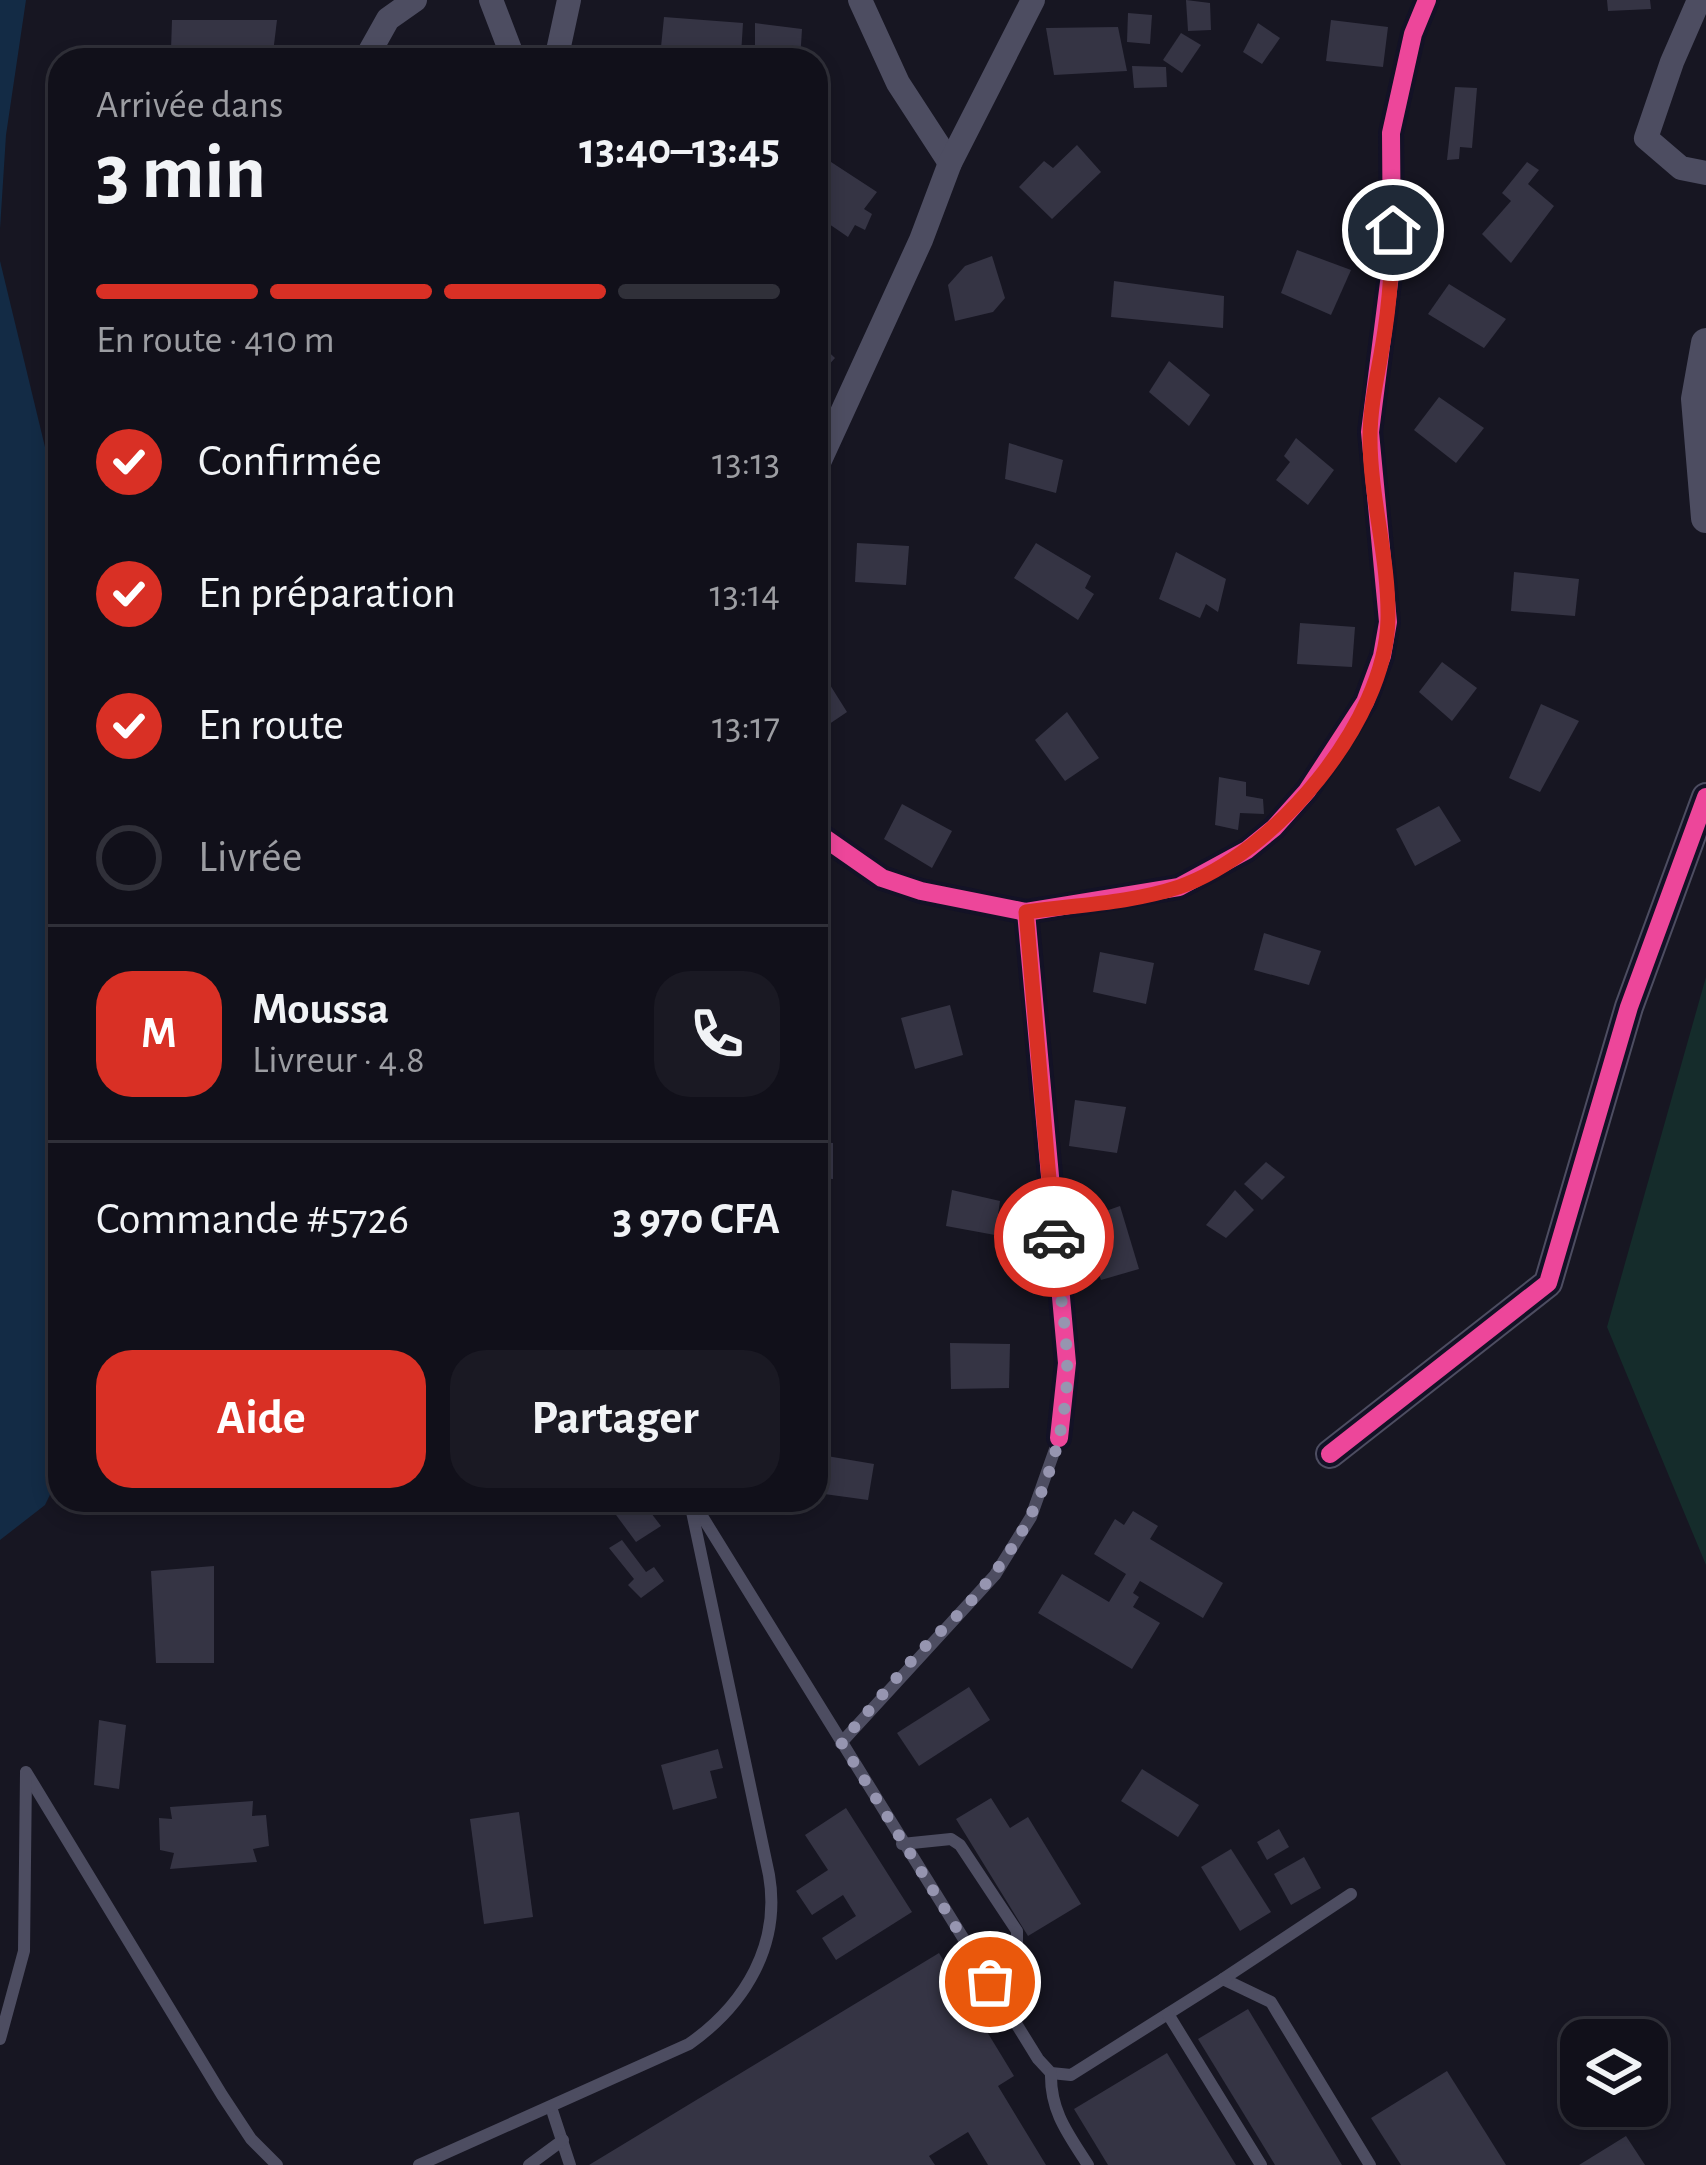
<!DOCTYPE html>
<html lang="fr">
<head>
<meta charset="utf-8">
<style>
	body { margin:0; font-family:"Alegreya Sans",sans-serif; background:#1a1923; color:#f1f3f6; height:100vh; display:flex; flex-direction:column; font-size:45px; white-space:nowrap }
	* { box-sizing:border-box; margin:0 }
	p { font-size:39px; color:#9c9da2 }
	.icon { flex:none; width:66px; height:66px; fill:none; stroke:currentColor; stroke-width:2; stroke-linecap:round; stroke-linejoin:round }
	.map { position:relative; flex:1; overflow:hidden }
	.side { position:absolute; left:48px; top:48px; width:780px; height:1464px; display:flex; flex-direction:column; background:#11101a; border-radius:36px; box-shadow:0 6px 18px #0003,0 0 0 3px #303039 }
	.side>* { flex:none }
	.tools { position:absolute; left:1560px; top:2019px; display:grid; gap:24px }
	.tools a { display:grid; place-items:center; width:108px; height:108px; border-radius:24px; background:#11101a; box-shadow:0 6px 18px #0003,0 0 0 3px #303039; font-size:60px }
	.pin { position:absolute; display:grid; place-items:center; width:102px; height:102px; color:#fff; margin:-51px; border:6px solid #fff; border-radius:50%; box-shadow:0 3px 12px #0007 }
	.courier { position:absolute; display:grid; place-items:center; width:120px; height:120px; margin:-60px; border:9px solid #d93025; border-radius:50%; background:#fff; color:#222; box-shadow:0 3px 15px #0007 }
	.head em { font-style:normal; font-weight:600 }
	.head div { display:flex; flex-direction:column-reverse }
	.head { display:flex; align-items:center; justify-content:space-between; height:204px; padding:0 48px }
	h1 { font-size:78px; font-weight:600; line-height:90px }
	.bar { display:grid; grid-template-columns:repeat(4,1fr); gap:18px 12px; align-content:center; height:144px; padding:0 48px }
	.bar i { height:15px; border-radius:9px; background:#303039 }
	.bar .selected { background:#d93025 }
	.bar p { grid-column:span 4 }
	.line { display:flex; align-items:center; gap:30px; padding:0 48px; border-top:3px solid #303039 }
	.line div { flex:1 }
	.round { display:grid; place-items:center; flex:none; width:126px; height:126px; border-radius:36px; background:#1a1923 }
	ol { padding:0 48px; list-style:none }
	li { display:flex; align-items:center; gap:36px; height:132px }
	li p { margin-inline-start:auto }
	li .icon { padding:12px; border-radius:50%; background:#d93025; color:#fff; stroke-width:4 }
	li:last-child { color:#9c9da2 }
	li i { width:66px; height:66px; border:6px solid #303039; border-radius:50% }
	.cta { display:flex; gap:24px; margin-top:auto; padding:24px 48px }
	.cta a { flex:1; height:138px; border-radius:36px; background:#d93025; color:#fff; font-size:48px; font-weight:600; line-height:138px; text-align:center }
	.cta a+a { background:#1a1923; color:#f1f3f6 }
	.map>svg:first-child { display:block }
	.green { fill:#152c2b }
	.water { fill:#132b45 }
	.building { fill:#353444 }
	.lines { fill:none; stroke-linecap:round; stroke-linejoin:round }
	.service { stroke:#4d4d61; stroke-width:12 }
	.minor { stroke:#4d4d61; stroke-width:24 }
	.tertiary { stroke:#4d4d61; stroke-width:30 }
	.cycleway-casing { stroke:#131226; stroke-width:26 }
	.cycleway { stroke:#ed469a; stroke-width:18 }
	.done { stroke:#9695b0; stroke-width:12; stroke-dasharray:0 21.6 }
	.route { stroke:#d93025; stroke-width:15 }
</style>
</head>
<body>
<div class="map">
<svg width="1706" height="2165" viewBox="0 0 1706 2165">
	<rect width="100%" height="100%" fill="#171622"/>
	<!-- green -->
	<path class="green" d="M1706,977V1565L1607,1327Z"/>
	<!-- water -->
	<g class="water">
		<path d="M0,0H26L6,135L0,229Z"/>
		<path d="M0,261L60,509V1474L45,1505L0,1540Z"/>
	</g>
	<!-- building -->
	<g class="building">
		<path d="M1186,0L1210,3L1211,30L1188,31Z"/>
		<path d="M1607,0H1650L1651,9L1608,11Z"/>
		<path d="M1128,13L1152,15L1150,44L1127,42Z"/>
		<path d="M664,17L743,23L741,55L661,47Z"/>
		<path d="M172,20H277L273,53L171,50Z"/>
		<path d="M1331,20L1388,27L1383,67L1326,61Z"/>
		<path d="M755,23L802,29L800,60H755Z"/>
		<path d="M1258,23L1280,38L1262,64L1243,52Z"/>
		<path d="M1118,27L1127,71L1054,75L1046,28Z"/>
		<path d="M1181,33L1201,45L1182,73L1163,60Z"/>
		<path d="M380,51L452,57V60H379Z"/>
		<path d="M1132,66L1166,67L1167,87L1134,88Z"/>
		<path d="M1455,87L1477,88L1472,148L1460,147L1459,159L1447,160Z"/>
		<path d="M1077,145L1101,172L1052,219L1019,187L1044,161L1053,168Z"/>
		<path d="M831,162L877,192L864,209L872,214L865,230L855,225L848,237L816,215V191Z"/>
		<path d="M1527,162L1539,170L1528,184L1554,206L1511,263L1482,234L1511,201L1502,193Z"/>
		<path d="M1297,250L1351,270L1331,315L1281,293Z"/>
		<path d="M992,256L1005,298L993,312L955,321L948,285L965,266Z"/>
		<path d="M1114,281L1224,296L1223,328L1111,317Z"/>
		<path d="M1449,284L1506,319L1484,348L1428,314Z"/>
		<path d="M816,340L835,358L816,379Z"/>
		<path d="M1169,361L1210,395L1189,426L1149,392Z"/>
		<path d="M1439,397L1484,428L1456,463L1414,430Z"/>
		<path d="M1296,438L1334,470L1308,505L1276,480L1290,462L1284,456Z"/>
		<path d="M1009,443L1063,460L1056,493L1005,479Z"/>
		<path d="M857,543L909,546L906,585L855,582Z"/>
		<path d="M1036,543L1091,576L1085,588L1094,594L1078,620L1014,578Z"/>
		<path d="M1176,552L1226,579L1218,612L1206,604L1200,618L1159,599Z"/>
		<path d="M1514,572L1579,579L1575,616L1511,611Z"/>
		<path d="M1300,623L1355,627L1352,667L1297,664Z"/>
		<path d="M1442,662L1477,688L1452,721L1419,692Z"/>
		<path d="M820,669L847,712L816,733V671Z"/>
		<path d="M1541,704L1579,721L1540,792L1509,778Z"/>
		<path d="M1067,712L1099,758L1065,781L1035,740Z"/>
		<path d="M1219,777L1246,782V796L1263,799L1264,814L1240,813L1238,830L1215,825Z"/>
		<path d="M902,804L952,831L932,868L884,839Z"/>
		<path d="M1439,806L1461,841L1415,866L1396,829Z"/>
		<path d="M1264,933L1321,951L1309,985L1254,970Z"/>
		<path d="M1100,952L1154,963L1146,1004L1093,992Z"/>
		<path d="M950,1005L963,1055L915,1069L901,1018Z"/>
		<path d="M1075,1100L1126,1107L1117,1153L1069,1146Z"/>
		<path d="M816,1142L833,1143V1179L816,1178Z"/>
		<path d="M1266,1162L1285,1177L1262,1200L1244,1184Z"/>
		<path d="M952,1190L1000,1201L995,1235L946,1226Z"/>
		<path d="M1235,1190L1254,1210L1226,1238L1206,1225Z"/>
		<path d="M1120,1206L1139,1269L1101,1280L1080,1220Z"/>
		<path d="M950,1343L1010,1344L1009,1388L951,1389Z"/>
		<path d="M821,1455L874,1464L868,1500L817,1493Z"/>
		<path d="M605,1500H641L661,1526L636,1542Z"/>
		<path d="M1133,1511L1158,1526L1150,1539L1223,1583L1203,1618L1140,1581L1133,1593L1139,1597L1133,1607L1160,1623L1132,1669L1038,1613L1062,1574L1109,1602L1126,1574L1094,1554L1115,1519L1124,1525Z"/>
		<path d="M622,1540L646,1572L654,1567L664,1581L641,1598L628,1585L634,1579L609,1548Z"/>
		<path d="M214,1566V1663H156L151,1571Z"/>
		<path d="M969,1687L990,1720L919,1766L897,1733Z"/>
		<path d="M99,1720L126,1725L119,1789L94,1785Z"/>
		<path d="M718,1749L723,1768L710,1771L717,1798L673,1810L661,1765Z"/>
		<path d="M1142,1769L1199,1805L1178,1837L1121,1801Z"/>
		<path d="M991,1798L1010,1828L1028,1817L1081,1904L1028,1936L956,1819Z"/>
		<path d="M253,1801L252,1816L266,1815L269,1846L253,1849L257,1862L170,1869L174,1853L160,1850L159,1818L172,1819L170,1807Z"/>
		<path d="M846,1808L912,1912L836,1960L822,1938L856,1916L843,1895L812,1915L796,1891L828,1870L805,1835Z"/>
		<path d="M519,1812L533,1917L484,1924L470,1819Z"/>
		<path d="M1279,1829L1289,1847L1267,1860L1257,1842Z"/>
		<path d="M1231,1849L1271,1912L1240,1931L1201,1867Z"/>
		<path d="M1304,1857L1321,1888L1291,1905L1274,1874Z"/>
		<path d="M939,1953L1014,2076L998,2086L1046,2165H988L968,2132L929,2156L935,2165H589Z"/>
		<path d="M1248,2009L1342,2165H1275L1198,2039Z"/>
		<path d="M1167,2053L1236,2165H1108L1074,2109Z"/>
		<path d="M1447,2071L1506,2165H1401L1371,2118Z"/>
		<path d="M1626,2136L1645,2165H1579Z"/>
	</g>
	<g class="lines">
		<!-- service -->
		<g class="service">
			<path d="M692,1500L1038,2059L1051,2073L1071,2075L1223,1979L1271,2002L1370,2165"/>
			<path d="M841,1743L995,1575L1031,1517L1059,1438"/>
			<path d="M26,1772L222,2095L251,2139L277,2165"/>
			<path d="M902,1844L951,1839L960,1845L1017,1931V1942L990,1982"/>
			<path d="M1223,1979L1351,1894"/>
			<path d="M1168,2014L1261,2165"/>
			<path d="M0,2039L24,1951L26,1773"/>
			<path d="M1051,2073C1050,2111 1068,2134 1088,2165"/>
			<path d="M551,2107L570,2165"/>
			<path d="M419,2165L689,2044C746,2004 781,1944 769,1875L691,1507"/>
			<path d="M529,2165L563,2140"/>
		</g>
		<!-- minor -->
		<g class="minor">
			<path d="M491,0L514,60"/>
			<path d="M860,0L898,83L950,163"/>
			<path d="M1699,0L1672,62L1646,138L1681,168L1706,173"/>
			<path d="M365,60L388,19L415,0"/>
			<path d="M556,60L569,0"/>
			<path d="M816,469L921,240L950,163L1033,0"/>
			<path d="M816,832L882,878L921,891L1026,912L1179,887L1247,850L1274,828L1307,791L1365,702L1382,656L1388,622L1370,432L1392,259L1391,133L1413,34L1427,0"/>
			<path d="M1026,912L1067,1363L1059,1438"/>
		</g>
		<!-- tertiary -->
		<g class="tertiary">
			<path d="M1706,343L1696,399L1706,518"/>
			<path d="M1330,1454L1548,1283L1629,1007L1706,797"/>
		</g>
		<!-- cycleway casing -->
		<g class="cycleway-casing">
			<g id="cycleway">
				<path d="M816,832L882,878L921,891L1026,912L1179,887L1247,850L1274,828L1307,791L1365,702L1382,656L1388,622L1370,432L1392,259L1391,133L1413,34L1427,0"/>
				<path d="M1026,912L1067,1363L1059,1438"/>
				<path d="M1330,1454L1548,1283L1629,1007L1706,797"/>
			</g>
		</g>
		<!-- cycleway -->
		<use href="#cycleway" class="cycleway"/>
	</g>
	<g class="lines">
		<!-- done -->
		<path class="done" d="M990,1982L841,1742C874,1707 904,1665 940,1632C1009,1569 1057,1489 1066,1394C1071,1343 1058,1288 1054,1237"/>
		<!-- route -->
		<path class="route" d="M1054,1237L1026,912C1076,905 1131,903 1179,887C1274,854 1386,722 1388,619C1389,558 1370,498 1370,438C1370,401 1380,366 1385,330C1390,297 1392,263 1393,230"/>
	</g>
</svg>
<div class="tools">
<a><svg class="icon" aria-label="layers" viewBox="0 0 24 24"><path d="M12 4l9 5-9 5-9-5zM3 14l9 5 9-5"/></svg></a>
</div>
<div class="pin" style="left:990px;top:1982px;background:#ea580c"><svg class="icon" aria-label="bag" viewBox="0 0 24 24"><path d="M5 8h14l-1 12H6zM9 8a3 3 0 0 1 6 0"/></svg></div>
<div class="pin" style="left:1393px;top:230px;background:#1f2937"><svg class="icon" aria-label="home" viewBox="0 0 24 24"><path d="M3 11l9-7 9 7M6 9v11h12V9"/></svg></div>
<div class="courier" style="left:1054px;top:1237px"><svg class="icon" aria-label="car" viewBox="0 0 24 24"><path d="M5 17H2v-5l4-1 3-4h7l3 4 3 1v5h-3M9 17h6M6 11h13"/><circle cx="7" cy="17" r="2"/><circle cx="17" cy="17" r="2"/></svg></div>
<section class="side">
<div class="head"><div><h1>3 min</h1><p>Arrivée dans</p></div><em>13:40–13:45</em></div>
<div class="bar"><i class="selected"></i><i class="selected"></i><i class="selected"></i><i></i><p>En route · 410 m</p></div>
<ol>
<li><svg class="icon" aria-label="check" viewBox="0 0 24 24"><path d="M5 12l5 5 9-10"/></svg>Confirmée<p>13:13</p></li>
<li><svg class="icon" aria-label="check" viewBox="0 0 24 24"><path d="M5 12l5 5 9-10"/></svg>En préparation<p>13:14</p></li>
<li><svg class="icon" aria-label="check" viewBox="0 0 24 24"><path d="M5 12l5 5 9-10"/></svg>En route<p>13:17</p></li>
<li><i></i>Livrée</li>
</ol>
<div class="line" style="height:216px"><b class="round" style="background:#d93025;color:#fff">M</b><div><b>Moussa</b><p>Livreur · 4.8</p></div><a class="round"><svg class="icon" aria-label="phone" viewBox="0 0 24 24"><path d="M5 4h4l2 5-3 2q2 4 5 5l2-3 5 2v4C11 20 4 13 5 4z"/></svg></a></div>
<div class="line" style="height:156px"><div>Commande #5726</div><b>3 970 CFA</b></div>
<div class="cta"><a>Aide</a><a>Partager</a></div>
</section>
</div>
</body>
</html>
